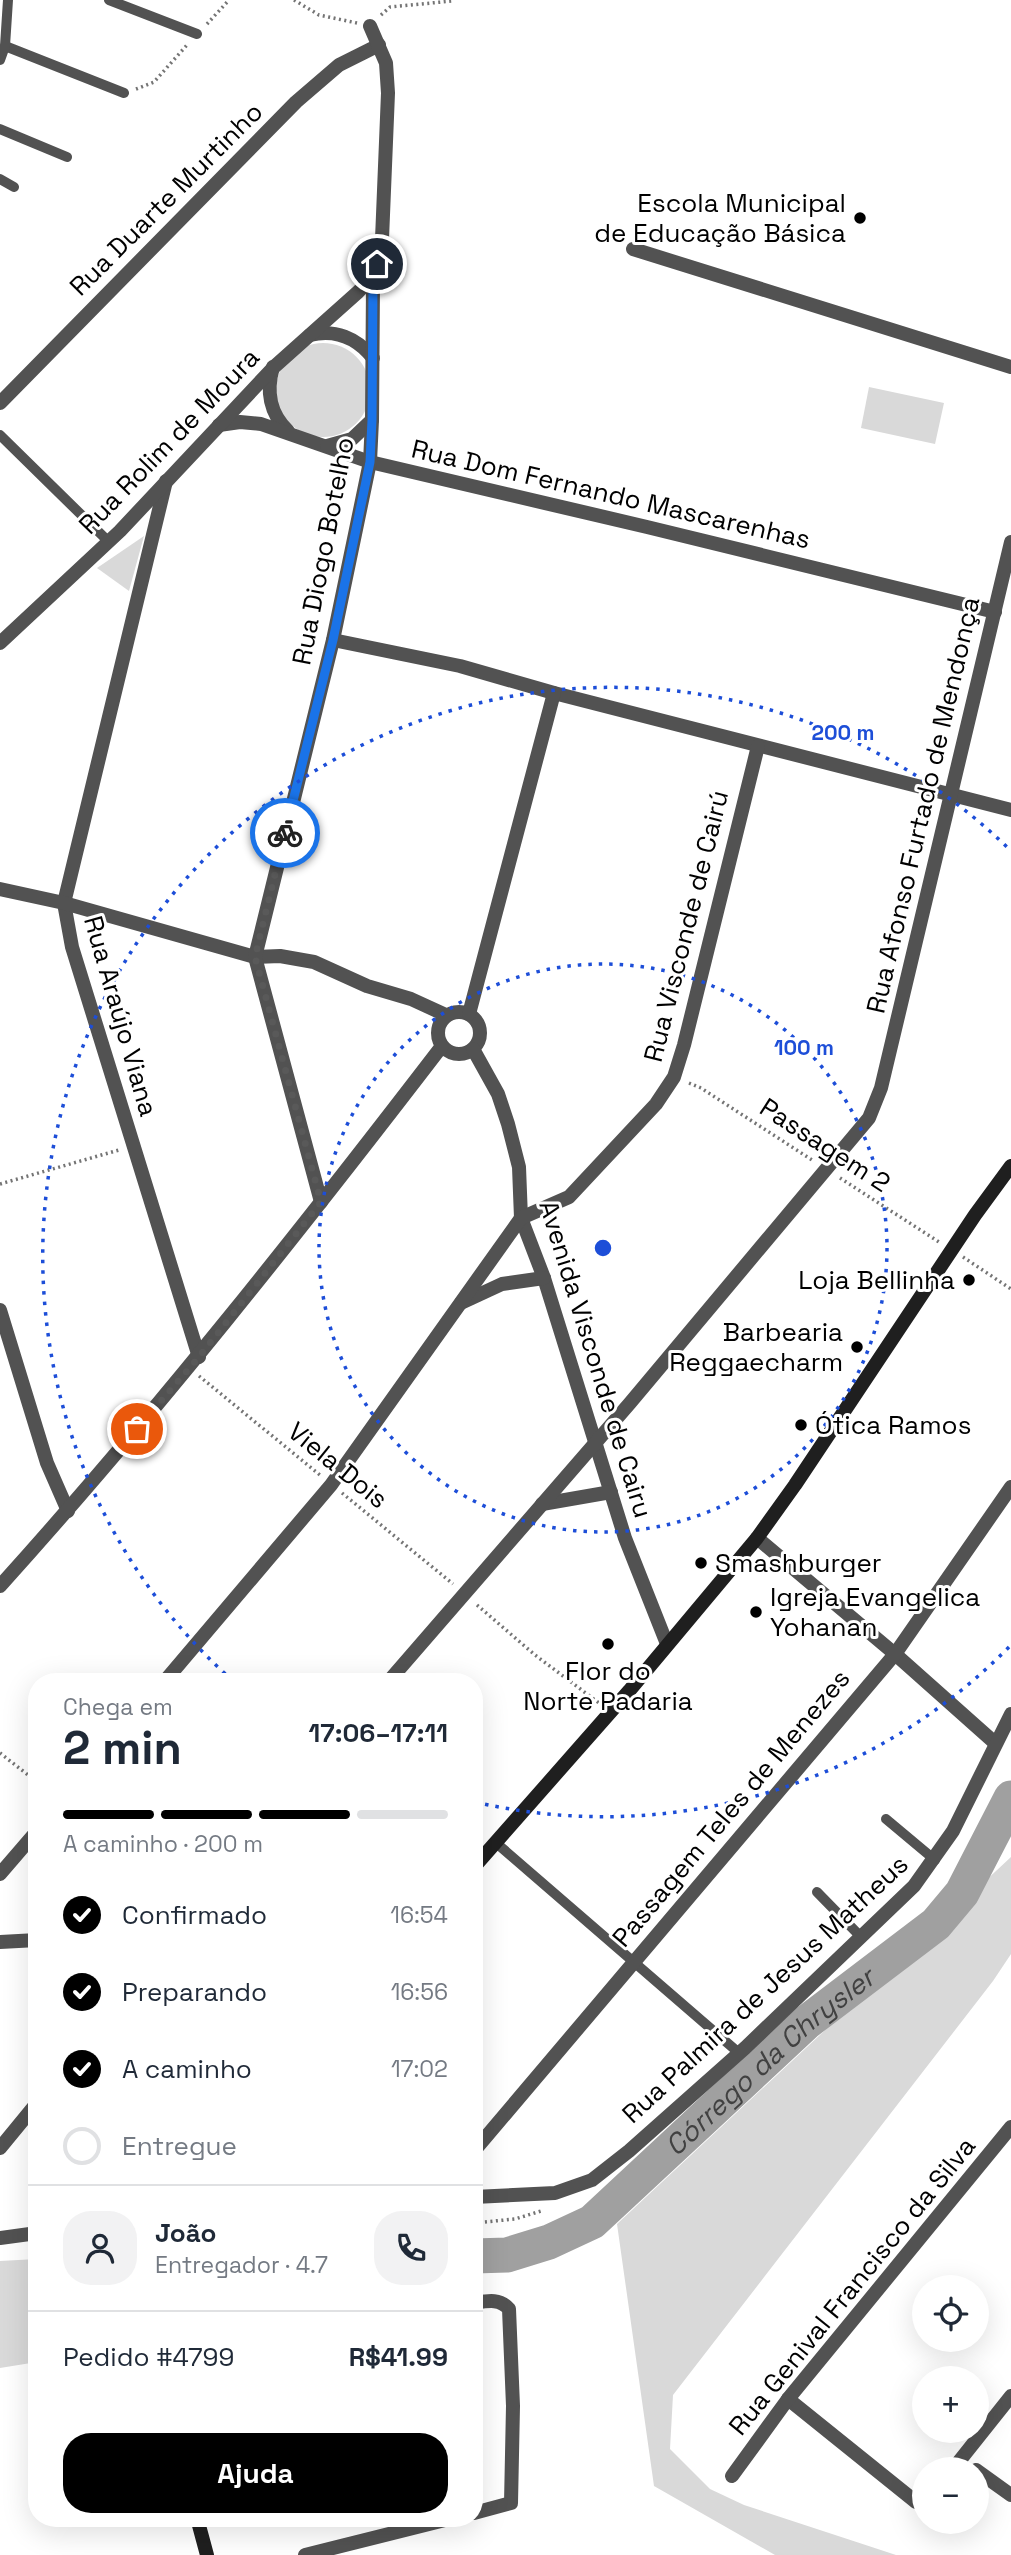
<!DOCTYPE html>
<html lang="pt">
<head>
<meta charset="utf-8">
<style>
	body { margin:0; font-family:"Space Grotesk",sans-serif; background:#f2f2f3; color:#1f2937; height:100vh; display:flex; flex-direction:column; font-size:26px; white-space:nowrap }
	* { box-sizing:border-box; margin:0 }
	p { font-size:23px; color:#747a83 }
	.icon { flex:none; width:38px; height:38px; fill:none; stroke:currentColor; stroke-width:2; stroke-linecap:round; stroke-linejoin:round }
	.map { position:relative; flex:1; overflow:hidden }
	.drawer { position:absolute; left:28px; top:1673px; width:455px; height:854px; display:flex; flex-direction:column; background:#fff; border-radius:28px; box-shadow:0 7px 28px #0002 }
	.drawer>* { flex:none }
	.tools { position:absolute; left:912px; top:2275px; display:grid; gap:14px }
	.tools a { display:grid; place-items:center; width:77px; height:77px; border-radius:50%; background:#fff; box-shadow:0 7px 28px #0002; font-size:35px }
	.pin { position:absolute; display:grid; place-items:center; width:60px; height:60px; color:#fff; margin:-30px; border:4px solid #fff; border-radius:50%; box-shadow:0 2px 7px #0007 }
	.courier { position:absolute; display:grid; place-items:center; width:70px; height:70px; margin:-35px; border:5px solid #1a73e8; border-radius:50%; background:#fff; color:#222; box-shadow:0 2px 9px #0007 }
	.summary em { font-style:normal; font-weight:700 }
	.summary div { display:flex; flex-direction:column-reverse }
	.summary { display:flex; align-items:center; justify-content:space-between; height:119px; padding:0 35px }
	h1 { font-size:46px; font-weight:700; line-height:52px }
	.bar { display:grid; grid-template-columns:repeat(4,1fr); gap:10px 7px; align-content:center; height:84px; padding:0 35px }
	.bar i { height:9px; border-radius:5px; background:#e0e1e3 }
	.bar .on { background:#000 }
	.bar p { grid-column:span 4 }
	.line { display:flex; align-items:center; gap:18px; padding:0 35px; border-top:2px solid #e0e1e3 }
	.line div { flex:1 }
	.round { display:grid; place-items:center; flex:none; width:74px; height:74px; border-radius:28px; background:#f2f2f3 }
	ol { padding:0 35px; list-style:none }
	li { display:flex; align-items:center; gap:21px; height:77px }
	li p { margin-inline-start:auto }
	li .icon { padding:7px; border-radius:50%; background:#000; color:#fff; stroke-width:4 }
	li:last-child { color:#747a83 }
	li i { width:38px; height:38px; border:4px solid #e0e1e3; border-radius:50% }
	.cta { display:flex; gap:14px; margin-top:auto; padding:14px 35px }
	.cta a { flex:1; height:80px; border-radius:28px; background:#000; color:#fff; font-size:28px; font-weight:700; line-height:80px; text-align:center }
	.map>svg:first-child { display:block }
	.green { fill:#d9d9d9 }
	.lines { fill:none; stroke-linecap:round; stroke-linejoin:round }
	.river { stroke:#a0a0a0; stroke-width:35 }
	.path { stroke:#747474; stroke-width:3.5; stroke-dasharray:2 3.5; stroke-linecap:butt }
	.service { stroke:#525252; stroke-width:10 }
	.minor { stroke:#525252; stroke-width:14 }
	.tertiary { stroke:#525252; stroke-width:14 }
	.secondary { stroke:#1f1f1f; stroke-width:14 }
	.done { stroke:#595959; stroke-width:7; stroke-dasharray:0 12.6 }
	.route { stroke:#1a73e8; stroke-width:9 }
	.ring { fill:none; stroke:#1d4ed8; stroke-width:3.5; stroke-dasharray:3.5 7 }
	.poi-dot { fill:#000; stroke:#fff; stroke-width:2.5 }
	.labels { text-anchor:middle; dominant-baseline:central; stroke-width:6; stroke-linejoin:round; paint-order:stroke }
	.street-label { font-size:26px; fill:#000; stroke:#fff }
	.poi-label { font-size:26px; fill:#000; stroke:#fff; text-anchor:end }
	.water-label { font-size:28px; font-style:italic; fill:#414141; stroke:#fff }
	.centre { fill:#1d4ed8; stroke:#fff; stroke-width:3.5 }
	.ring-label { font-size:21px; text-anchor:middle; font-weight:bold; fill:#1d4ed8; stroke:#fff; stroke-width:6; stroke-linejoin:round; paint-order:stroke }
</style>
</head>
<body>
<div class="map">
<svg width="1011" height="2555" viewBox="0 0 1011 2555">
	<rect width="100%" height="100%" fill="#fff"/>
	<!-- green -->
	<g class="green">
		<circle cx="323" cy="390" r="47"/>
		<path d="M869,387L944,403L935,444L861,428Z"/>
		<path d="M144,536L129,591L97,568Z"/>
		<path d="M1011,1857V1954L993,1981L673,2395L670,2449L710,2489L744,2505L896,2555H775L654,2486L617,2224Z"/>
		<path d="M37,2259V2362L0,2368V2261Z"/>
	</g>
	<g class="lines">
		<!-- river -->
		<path class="river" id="s1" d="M474,2256L507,2255L549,2242L592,2222L807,2022L936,1924L962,1893L1011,1798"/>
		<!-- path -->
		<g class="path">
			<path d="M294,0L319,15L357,23"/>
			<path d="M381,15L390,7L452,1"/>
			<path d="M207,24L229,0"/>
			<path d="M136,89L154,82L187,45"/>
			<path d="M689,1083L701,1088L812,1160"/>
			<path d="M840,1178L939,1242"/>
			<path d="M0,1184L119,1150"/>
			<path d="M963,1257L1011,1289"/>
			<path d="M199,1376L320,1475"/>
			<path d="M342,1493L453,1584"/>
			<path d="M477,1605L535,1655L599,1703"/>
			<path d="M0,1753L37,1782"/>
			<path d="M474,2223L515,2219L541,2211"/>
		</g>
		<!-- service -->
		<g class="service">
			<path d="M109,0L197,34"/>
			<path d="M5,46L124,93"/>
			<path d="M0,60L5,46L8,0"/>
			<path d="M0,129L67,157"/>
			<path d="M0,179L14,187"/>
			<path d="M0,435L109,542"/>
			<path d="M886,1819L935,1860"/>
			<path d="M495,1842L739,2053"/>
			<path d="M817,1892L861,1937"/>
		</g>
		<!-- minor -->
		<g class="minor">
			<path d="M633,249L1011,367"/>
			<path d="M310,335C335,329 357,338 373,358"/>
			<path d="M273,367C266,391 270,414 288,431"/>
			<path d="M0,403L296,102L339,65L379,45"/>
			<path d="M219,425L240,422L261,424L370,462L647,527L995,612"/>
			<path d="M327,446L352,439L372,420"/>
			<path d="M166,481L64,903L72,947L199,1357"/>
			<path d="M333,640L460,666L554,693L1011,810"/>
			<path d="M0,643L120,531L274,367L358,292L374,275"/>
			<path d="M0,889L64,903L255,957L280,956L314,962L367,986L411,999L446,1015"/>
			<circle cx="459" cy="1033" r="21"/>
			<path d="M469,1014L554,693"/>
			<path d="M473,1049L498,1094L508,1124L519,1167L521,1218L544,1278L625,1538L667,1644"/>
			<path d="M321,1202L255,957L333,640L370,462L372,420L373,284L382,239L388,93L386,63L370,26"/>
			<path d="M461,1303L502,1284L544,1278"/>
			<path d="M0,1310L47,1463L68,1511"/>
			<path d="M542,1504L611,1492"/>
			<path d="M757,1538L895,1654L995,1743"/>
			<path d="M0,1586C156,1413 300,1231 442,1046"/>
			<path d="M164,1682L331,1485L521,1218L569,1197L656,1104L674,1077L684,1045L758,746"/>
			<path d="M388,1682L630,1403L869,1118L881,1088L1011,542"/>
			<path d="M0,1874L37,1831"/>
			<path d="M0,1942L37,1940"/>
			<path d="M0,2148L37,2103"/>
			<path d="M474,2151L895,1654L1011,1487"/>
			<path d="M474,2197L555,2193L592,2180L629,2151L745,2048L914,1886L953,1831L1011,1714"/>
			<path d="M474,2303C487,2301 500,2298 509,2309L513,2406L511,2503L474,2513"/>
			<path d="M788,2399L916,2502L924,2504"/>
			<path d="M953,2469L1011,2396"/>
			<path d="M976,2470L1011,2495"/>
			<path d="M732,2476L788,2399L1011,2127"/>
			<path d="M305,2555L453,2518"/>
		</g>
		<!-- tertiary -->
		<path class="tertiary" d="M0,2238L37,2233"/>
		<!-- secondary -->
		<g class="secondary">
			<path d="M474,1867L629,1691L757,1538L795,1485L975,1215L1011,1166"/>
			<path d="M197,2518L207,2555"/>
		</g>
	</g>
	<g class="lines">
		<!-- done -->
		<path class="done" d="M137,1429L199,1357L321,1202L255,957L285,833"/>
		<!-- route -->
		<path class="route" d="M285,833L333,640L370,462L372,420L373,284L377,264"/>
	</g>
	<!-- distance rings -->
	<g class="ring">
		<circle cx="603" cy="1248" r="284"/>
		<path d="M1009 1647A569 569 0 0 1 475 1802M233 1681A569 569 0 1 1 1009 849"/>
	</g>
	<!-- markers -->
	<g class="poi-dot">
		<circle cx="860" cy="218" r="7"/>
		<circle cx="969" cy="1280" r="7"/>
		<circle cx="857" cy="1347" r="7"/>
		<circle cx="801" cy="1425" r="7"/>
		<circle cx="701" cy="1563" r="7"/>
		<circle cx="756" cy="1612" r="7"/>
		<circle cx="608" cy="1644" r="7"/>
	</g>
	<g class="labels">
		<!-- street labels -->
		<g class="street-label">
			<text transform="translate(166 199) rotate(-45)">Rua Duarte Murtinho</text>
			<text transform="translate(169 441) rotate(-46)">Rua Rolim de Moura</text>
			<text transform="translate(611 494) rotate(13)">Rua Dom Fernando Mascarenhas</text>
			<text transform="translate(323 551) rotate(-79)">Rua Diogo Botelho</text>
			<text transform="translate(923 805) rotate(-77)">Rua Afonso Furtado de Mendonça</text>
			<text transform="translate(686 926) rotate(-76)">Rua Visconde de Cairú</text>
			<text transform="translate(121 1016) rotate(74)">Rua Araújo Viana</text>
			<text transform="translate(825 1145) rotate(33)">Passagem 2</text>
			<text transform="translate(596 1359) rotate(73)">Avenida Visconde de Cairu</text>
			<text transform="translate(338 1465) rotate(39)">Viela Dois</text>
			<text transform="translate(731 1808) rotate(-50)">Passagem Teles de Menezes</text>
			<text transform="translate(765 1989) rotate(-43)">Rua Palmira de Jesus Matheus</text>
			<text transform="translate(852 2286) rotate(-51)">Rua Genival Francisco da Silva</text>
		</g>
		<!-- poi labels -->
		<g class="poi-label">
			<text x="846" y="203">Escola Municipal<tspan x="846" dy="30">de Educação Básica</tspan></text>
			<text x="955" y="1280">Loja Bellinha</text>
			<text x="843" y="1332">Barbearia<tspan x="843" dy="30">Reggaecharm</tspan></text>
			<text x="815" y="1425" text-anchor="start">Ótica Ramos</text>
			<text x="715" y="1563" text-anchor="start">Smashburger</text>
			<text x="770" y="1597" text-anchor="start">Igreja Evangelica<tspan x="770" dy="30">Yohanan</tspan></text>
			<text x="608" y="1671" text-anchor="middle">Flor do<tspan x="608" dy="30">Norte Padaria</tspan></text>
		</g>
		<!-- water labels -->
		<g class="water-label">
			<text stroke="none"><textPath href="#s1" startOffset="364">Córrego da Chrysler</textPath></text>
		</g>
	</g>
	<circle cx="603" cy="1248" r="10" class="centre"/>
	<g class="ring-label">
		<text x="843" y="740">200 m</text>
		<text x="804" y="1055">100 m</text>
	</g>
</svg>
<div class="tools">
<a><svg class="icon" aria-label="locate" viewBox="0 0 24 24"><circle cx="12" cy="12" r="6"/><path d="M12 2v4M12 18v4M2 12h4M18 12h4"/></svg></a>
<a>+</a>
<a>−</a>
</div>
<div class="pin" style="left:137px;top:1429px;background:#ea580c"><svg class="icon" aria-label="bag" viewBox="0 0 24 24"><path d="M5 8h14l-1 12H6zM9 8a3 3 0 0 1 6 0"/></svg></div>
<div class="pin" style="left:377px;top:264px;background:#1f2937"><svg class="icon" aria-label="home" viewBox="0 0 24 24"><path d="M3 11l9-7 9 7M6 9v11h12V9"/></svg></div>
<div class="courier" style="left:285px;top:833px"><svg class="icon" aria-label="bike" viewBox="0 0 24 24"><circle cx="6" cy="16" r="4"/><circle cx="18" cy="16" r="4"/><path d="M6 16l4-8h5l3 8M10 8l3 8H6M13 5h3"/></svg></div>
<section class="drawer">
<div class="summary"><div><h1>2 min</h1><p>Chega em</p></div><em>17:06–17:11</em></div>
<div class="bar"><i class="on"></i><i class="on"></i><i class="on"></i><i></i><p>A caminho · 200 m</p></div>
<ol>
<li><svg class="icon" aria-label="check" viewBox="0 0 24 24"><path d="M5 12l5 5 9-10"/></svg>Confirmado<p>16:54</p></li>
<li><svg class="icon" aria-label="check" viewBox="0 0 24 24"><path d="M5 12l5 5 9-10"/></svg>Preparando<p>16:56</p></li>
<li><svg class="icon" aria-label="check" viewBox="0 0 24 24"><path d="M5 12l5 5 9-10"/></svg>A caminho<p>17:02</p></li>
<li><i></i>Entregue</li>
</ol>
<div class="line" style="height:126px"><a class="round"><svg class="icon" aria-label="person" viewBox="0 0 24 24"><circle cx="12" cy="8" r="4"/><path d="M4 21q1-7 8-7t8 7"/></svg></a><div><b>João</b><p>Entregador · 4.7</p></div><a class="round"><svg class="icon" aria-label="phone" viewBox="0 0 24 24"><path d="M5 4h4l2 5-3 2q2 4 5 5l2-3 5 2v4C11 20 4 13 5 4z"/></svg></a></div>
<div class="line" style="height:91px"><div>Pedido #4799</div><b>R$41.99</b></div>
<div class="cta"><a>Ajuda</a></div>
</section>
</div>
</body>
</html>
